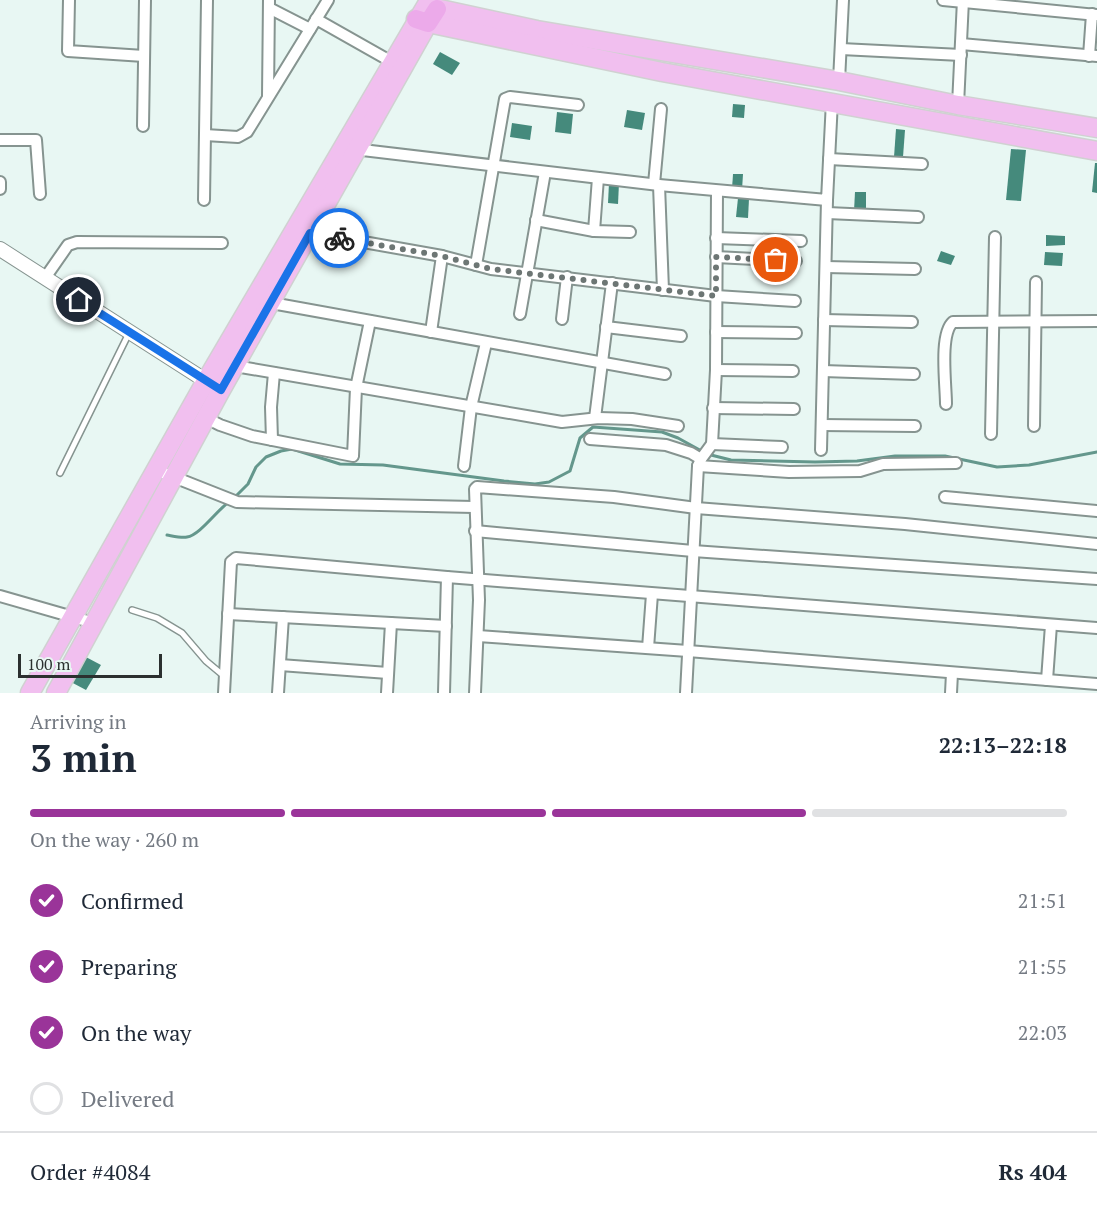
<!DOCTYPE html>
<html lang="en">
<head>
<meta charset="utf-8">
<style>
	body { margin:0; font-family:"PT Serif",serif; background:#f6f6f7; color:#1f2937; height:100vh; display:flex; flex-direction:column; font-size:22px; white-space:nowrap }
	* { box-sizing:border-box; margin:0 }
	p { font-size:20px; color:#747a83 }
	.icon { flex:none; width:33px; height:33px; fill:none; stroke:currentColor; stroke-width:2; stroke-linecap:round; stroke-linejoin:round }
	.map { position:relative; height:693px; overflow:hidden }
	.details { display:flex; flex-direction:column; background:#fff; flex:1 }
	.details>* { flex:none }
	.scale { position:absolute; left:18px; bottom:15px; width:144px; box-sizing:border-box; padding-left:6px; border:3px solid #2b302f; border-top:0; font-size:16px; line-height:21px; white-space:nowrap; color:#2b302f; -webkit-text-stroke:4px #e8f7f3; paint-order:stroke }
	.pin { position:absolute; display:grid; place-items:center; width:51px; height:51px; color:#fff; margin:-26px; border:3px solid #fff; border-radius:50%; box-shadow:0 2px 6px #0007 }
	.courier { position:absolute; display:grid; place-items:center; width:60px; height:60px; margin:-30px; border:4px solid #1a73e8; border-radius:50%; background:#fff; color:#222; box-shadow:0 2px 8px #0007 }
	.summary em { font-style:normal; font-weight:600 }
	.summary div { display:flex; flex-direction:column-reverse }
	.summary { display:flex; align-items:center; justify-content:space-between; height:102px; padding:0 30px }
	h1 { font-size:39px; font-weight:600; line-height:45px }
	.bar { display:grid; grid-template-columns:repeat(4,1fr); gap:9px 6px; align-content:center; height:72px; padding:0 30px }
	.bar i { height:8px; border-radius:4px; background:#e0e1e3 }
	.bar .current { background:#9a3499 }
	.bar p { grid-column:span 4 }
	.line { display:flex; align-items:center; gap:15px; padding:0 30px; border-top:2px solid #e0e1e3 }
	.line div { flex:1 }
	ol { padding:0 30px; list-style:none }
	li { display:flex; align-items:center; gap:18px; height:66px }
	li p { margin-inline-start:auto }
	li .icon { padding:6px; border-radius:50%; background:#9a3499; color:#fff; stroke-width:4 }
	li:last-child { color:#747a83 }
	li i { width:33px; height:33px; border:3px solid #e0e1e3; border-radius:50% }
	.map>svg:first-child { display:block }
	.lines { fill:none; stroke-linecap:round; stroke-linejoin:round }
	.stream { stroke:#64978c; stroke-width:3 }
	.building { fill:#458a7c }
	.service-casing { stroke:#869490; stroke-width:8 }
	.minor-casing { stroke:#869490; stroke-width:14 }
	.tertiary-casing { stroke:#869490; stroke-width:16 }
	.primary-casing { stroke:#d0d1d1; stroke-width:21 }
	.trunk-casing { stroke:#d0d1d1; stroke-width:21 }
	.service { stroke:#fff; stroke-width:5 }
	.minor { stroke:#fff; stroke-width:10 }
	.tertiary { stroke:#fff; stroke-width:14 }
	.primary { stroke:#f1bfef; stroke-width:18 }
	.trunk { stroke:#ecaaea; stroke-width:18 }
	.done { stroke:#6d7674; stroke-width:6; stroke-dasharray:0 10.8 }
	.route { stroke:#1a73e8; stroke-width:8 }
</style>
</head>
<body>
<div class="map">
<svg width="1097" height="693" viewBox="0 0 1097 693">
	<rect width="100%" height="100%" fill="#e8f7f3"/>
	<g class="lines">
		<!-- stream -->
		<g class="stream">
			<path d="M234,498L248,484L256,467L266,457L281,451L292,449L340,464L383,465L504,481L535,484L549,482L570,471L580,438L593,427L662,432L678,438L707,454L731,460L815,462L857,461L895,456H945L997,467L1029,465L1097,452"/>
			<path d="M167,535C173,536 181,538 187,537C200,535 217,510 229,502"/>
		</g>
	</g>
	<!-- building -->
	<g class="building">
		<path d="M440,52L460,63L452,75L433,64Z"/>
		<path d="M733,104L745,105L744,118L732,117Z"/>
		<path d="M627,110L645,113L642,130L624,127Z"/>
		<path d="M557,112L573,114L571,134L555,132Z"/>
		<path d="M512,123L532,126L530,140L510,137Z"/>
		<path d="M896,129L905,130L903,157H894Z"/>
		<path d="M1011,149L1026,150L1021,201L1006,200Z"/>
		<path d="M1095,163H1097V193L1092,192Z"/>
		<path d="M733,174H743L742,190L732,189Z"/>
		<path d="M609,183H619L618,204L608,203Z"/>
		<path d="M855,192H866V212L854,211Z"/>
		<path d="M738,198L749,199L748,218L736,217Z"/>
		<path d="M1046,235L1065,236V245L1046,246Z"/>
		<path d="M941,251L955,256L951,265L937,261Z"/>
		<path d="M1045,252L1063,253L1062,266L1044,265Z"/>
		<path d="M84,656L101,665L86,690L69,681Z"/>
	</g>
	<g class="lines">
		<!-- service casing -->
		<g class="service-casing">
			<g id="service">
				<path d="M60,473L129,333"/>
				<path d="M132,610L157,618L182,633L206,661L224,676"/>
			</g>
		</g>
		<!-- minor casing -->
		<g class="minor-casing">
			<g id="minor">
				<path d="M69,0L68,51L144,56"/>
				<path d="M943,0L1097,15"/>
				<path d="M269,8L310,29"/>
				<path d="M316,19L392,62"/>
				<path d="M961,44L1097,56"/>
				<path d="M841,49L961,55"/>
				<path d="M1089,56L1092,14"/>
				<path d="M839,81L843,0"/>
				<path d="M268,96L269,0"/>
				<path d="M958,105L963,0"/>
				<path d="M143,126L145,0"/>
				<path d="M205,135L238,137L247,132L328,0"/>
				<path d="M0,140H36L40,194"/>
				<path d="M354,149L659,185L827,200L832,101"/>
				<path d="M829,159L922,164"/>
				<path d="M0,182V189"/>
				<path d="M654,184L661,109"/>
				<path d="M659,185L663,290"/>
				<path d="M204,200L207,0"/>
				<path d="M827,213L918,217"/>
				<path d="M536,220L594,231L630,232"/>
				<path d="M594,231L598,178"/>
				<path d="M307,232L442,256L491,269L716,296L795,301"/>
				<path d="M716,238L801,241"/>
				<path d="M716,257L796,261"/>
				<path d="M476,265L505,99L510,97L578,105"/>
				<path d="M826,267L915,269"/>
				<path d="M45,278L68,245L77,242L222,243"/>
				<path d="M266,302L665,374"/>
				<path d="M520,314L545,172"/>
				<path d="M562,319L567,277"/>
				<path d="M824,320L912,322"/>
				<path d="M606,327L681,336"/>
				<path d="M431,332L442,256"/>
				<path d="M716,332L796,333"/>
				<path d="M235,366L562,422L599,418L632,419L678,426"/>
				<path d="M716,370L793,371"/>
				<path d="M823,371L914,374"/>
				<path d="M946,404C946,385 939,334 953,322L1097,321"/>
				<path d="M713,408L794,409"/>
				<path d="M206,418L220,425L252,436L353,456L356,388L370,321"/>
				<path d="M595,418L612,283"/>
				<path d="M822,425L915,426"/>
				<path d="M1034,426L1036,282"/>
				<path d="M991,434L995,237"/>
				<path d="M590,439L666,445L691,453L701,459"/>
				<path d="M272,440L271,407L274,373"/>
				<path d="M712,444L782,447"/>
				<path d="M821,450L827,200"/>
				<path d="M464,466L471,407L486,343"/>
				<path d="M698,466L789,472L860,471L883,464L956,463"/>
				<path d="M156,470L237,502L474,507"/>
				<path d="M945,497L1097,511"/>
				<path d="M475,531L693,551L1097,579"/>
				<path d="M0,596L94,623"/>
				<path d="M228,614L446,626"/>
				<path d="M478,636L688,651L1097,684"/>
				<path d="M648,648L652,594"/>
				<path d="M280,665L388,673"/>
				<path d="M1047,680L1051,625"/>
				<path d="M224,693L231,562L236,558L447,577L1097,628"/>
				<path d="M278,693L283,617"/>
				<path d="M387,693L391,623"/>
				<path d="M444,693L447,577"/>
				<path d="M475,693L479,600L475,489L477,487L614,497L696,508L905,524L1097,544"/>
				<path d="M686,693L698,466L701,459L712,444L716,370L717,191"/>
				<path d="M951,693L952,673"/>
			</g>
		</g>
		<!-- tertiary casing -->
		<g class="tertiary-casing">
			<path id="tertiary" d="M0,249L214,386"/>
		</g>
		<!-- primary casing -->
		<g class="primary-casing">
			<g id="primary">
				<path d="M30,693L206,381L426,6L537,30L839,81L958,105L1097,128"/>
				<path d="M56,693L221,390L428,23L662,72L1097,151"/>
			</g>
		</g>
		<!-- trunk casing -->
		<g class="trunk-casing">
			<path id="trunk" d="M416,19L428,23L437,9"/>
		</g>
		<!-- service -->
		<use href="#service" class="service"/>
		<!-- minor -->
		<use href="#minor" class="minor"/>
		<!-- tertiary -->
		<use href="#tertiary" class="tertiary"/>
		<!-- primary -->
		<use href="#primary" class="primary"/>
		<!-- trunk -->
		<use href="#trunk" class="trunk"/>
	</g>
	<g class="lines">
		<!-- done -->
		<path class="done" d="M339,238L442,256L491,269L716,296V257L776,260"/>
		<!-- route -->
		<path class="route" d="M79,300L221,390L310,233L339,238"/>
	</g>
</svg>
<div class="scale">100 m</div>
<div class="pin" style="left:776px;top:260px;background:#ea580c"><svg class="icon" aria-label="bag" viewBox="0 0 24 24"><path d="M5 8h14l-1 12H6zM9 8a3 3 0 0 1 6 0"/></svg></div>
<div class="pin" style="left:79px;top:300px;background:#1f2937"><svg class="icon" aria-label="home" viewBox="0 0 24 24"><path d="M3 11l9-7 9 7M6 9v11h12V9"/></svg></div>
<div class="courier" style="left:339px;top:238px"><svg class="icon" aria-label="bike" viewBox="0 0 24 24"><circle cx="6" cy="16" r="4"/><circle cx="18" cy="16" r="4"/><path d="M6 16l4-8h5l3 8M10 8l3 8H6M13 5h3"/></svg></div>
</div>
<section class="details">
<div class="summary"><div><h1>3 min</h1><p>Arriving in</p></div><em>22:13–22:18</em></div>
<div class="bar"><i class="current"></i><i class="current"></i><i class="current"></i><i></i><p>On the way · 260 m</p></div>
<ol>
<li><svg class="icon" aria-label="check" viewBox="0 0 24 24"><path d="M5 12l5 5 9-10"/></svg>Confirmed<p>21:51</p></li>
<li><svg class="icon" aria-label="check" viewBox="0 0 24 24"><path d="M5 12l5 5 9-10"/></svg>Preparing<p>21:55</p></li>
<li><svg class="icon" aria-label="check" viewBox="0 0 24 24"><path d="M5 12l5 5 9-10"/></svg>On the way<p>22:03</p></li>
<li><i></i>Delivered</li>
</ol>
<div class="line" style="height:78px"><div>Order #4084</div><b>Rs 404</b></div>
</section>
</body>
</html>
